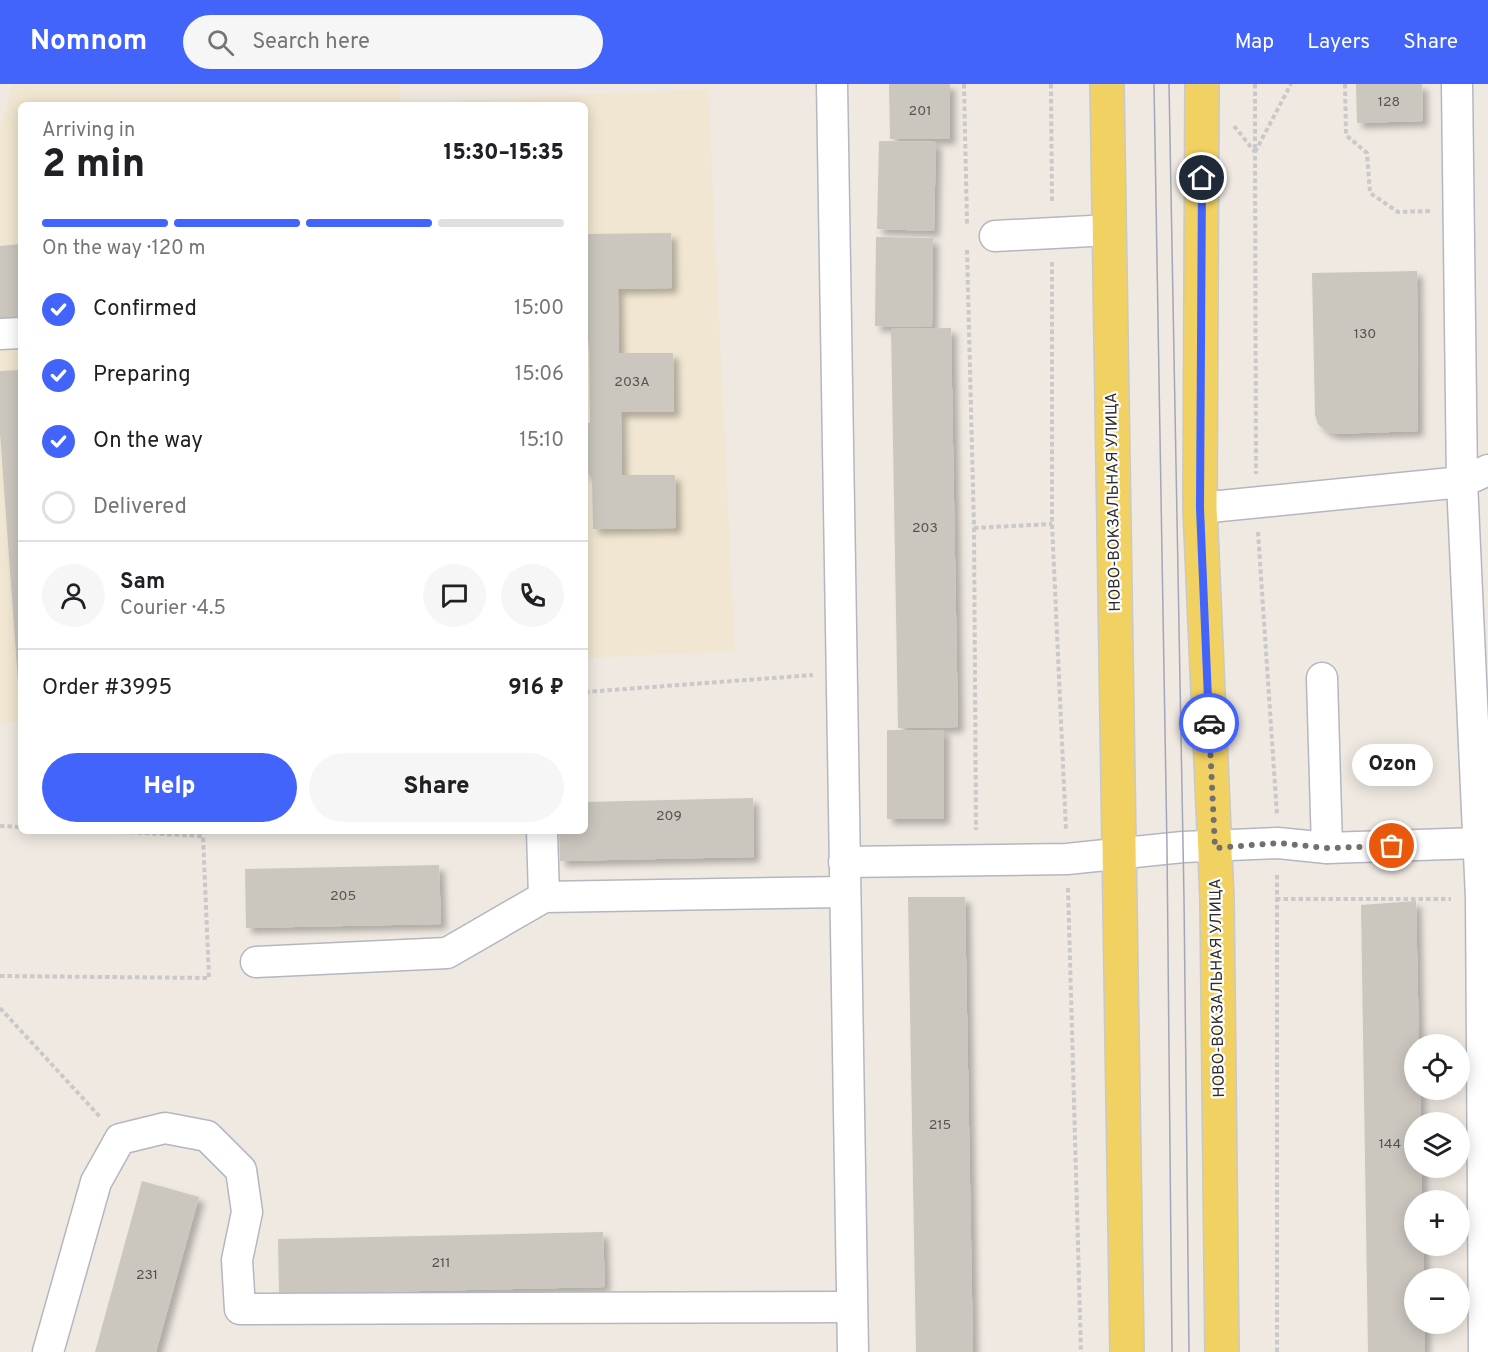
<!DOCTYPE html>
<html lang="en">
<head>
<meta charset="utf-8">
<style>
	body { margin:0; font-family:Overpass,sans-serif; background:#f6f6f6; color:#202124; height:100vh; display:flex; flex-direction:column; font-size:22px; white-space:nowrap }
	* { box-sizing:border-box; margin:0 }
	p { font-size:20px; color:#757577 }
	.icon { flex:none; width:33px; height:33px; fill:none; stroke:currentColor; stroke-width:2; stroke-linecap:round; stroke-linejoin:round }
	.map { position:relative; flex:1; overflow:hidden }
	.sheet { position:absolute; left:18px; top:18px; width:570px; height:732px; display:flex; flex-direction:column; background:#fff; border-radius:9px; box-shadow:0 3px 15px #0003 }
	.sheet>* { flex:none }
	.buttons { position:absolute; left:1404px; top:950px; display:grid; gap:12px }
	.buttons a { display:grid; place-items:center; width:66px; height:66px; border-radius:50%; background:#fff; box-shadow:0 3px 15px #0003; font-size:30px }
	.pin { position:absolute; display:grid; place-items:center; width:51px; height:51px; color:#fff; margin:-26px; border:3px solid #fff; border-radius:50%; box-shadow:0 2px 6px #0007 }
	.courier { position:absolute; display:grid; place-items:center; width:60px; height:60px; margin:-30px; border:4px solid #4264fb; border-radius:50%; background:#fff; color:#222; box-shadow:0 2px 8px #0007 }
	.bubble { position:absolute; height:42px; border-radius:21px; background:#fff; box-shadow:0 3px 15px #0003; font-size:20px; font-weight:800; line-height:42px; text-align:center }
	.head em { font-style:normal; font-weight:800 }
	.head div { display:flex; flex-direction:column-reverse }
	.head { display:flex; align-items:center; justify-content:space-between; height:102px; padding:0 24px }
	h1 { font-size:39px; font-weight:800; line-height:45px }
	.bar { display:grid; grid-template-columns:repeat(4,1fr); gap:9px 6px; align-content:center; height:72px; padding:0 24px }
	.bar i { height:8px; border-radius:4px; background:#e0e0e0 }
	.bar .current { background:#4264fb }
	.bar p { grid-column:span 4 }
	.line { display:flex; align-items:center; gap:15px; padding:0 24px; border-top:2px solid #e0e0e0 }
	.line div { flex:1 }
	.round { display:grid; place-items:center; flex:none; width:63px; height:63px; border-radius:32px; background:#f6f6f6 }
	ol { padding:0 24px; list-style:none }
	li { display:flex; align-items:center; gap:18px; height:66px }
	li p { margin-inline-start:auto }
	li .icon { padding:6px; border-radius:50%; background:#4264fb; color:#fff; stroke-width:4 }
	li:last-child { color:#757577 }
	li i { width:33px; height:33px; border:3px solid #e0e0e0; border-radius:50% }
	.primary-button { display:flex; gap:12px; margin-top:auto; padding:12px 24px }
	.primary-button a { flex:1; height:69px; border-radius:36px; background:#4264fb; color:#fff; font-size:24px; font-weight:800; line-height:69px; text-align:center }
	.primary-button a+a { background:#f6f6f6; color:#202124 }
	header { display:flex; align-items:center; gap:36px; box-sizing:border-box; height:84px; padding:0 30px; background:#4264fb; color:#fff }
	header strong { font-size:28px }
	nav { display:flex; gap:33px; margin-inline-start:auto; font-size:21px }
	.search { width:420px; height:54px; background:#f6f6f6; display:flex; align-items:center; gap:15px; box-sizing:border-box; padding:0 21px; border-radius:33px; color:#757577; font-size:22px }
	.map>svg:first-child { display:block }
	.education { fill:#f0e6d1 }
	.building { fill:#cbc7bf; filter:url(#shadow) }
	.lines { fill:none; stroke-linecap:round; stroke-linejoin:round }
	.minor-casing { stroke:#b4b7c1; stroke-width:33 }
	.major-casing { stroke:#c9c9c9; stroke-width:36 }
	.path { stroke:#c9c9c9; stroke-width:4; stroke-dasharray:4.5 3; stroke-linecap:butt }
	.minor { stroke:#fff; stroke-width:30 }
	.major { stroke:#f2d163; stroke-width:33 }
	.tram { stroke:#a3a6b8; stroke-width:1.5 }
	.done { stroke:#726f6d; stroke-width:6; stroke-dasharray:0 10.8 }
	.route { stroke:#4264fb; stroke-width:8 }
	.labels { text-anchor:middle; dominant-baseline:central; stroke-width:4.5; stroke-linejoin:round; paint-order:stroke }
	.number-label { font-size:14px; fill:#555452 }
	.street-label { font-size:16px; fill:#2e2e2e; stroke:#fff }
</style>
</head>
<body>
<header>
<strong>Nomnom</strong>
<div class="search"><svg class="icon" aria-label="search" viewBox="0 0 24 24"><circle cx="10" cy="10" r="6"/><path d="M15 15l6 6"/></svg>Search here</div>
<nav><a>Map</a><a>Layers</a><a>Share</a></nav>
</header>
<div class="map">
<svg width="1488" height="1268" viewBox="0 0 1488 1268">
	<defs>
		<filter id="shadow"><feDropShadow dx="5.5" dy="5.5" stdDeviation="3" flood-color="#0004"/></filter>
	</defs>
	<rect width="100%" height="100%" fill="#efe9e1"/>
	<!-- education -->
	<g class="education">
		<path d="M400,0L401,21H21V638L0,639V45L13,1Z"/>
		<path d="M708,5L735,567L585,574V21H432L431,18Z"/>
	</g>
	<!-- building -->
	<g class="building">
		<path d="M889,0H950V55H890Z"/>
		<path d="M1356,0H1422L1423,37L1357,39Z"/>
		<path d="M879,57L936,58L934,147L877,145Z"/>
		<path d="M671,149L672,204L618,205L619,269H673L674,328H621L622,391H675L676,444L593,445L592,390H585V339H590L589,258H585V206H588L587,150Z"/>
		<path d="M876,153L933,154L932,243L875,242Z"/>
		<path d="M21,160V239L0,241V162Z"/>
		<path d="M1417,187L1418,347L1335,350L1326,347L1318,340L1315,331L1312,189Z"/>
		<path d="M951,244L958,643L898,644L891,245Z"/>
		<path d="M21,286V611H19L0,349V287Z"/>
		<rect x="887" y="646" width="57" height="89"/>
		<path d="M753,714L754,773L560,777L559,747H585V718Z"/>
		<path d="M439,781L441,840L246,844L245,785Z"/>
		<path d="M908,813H965L973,1268H916Z"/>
		<path d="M1416,817L1419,960H1414V1005H1420L1421,1038H1414V1083H1422V1116H1414V1161H1423L1424,1194H1414V1239H1425V1268H1368L1361,821Z"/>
		<path d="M142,1097L199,1113L156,1268H95Z"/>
		<path d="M603,1148L605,1203L279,1210L278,1155Z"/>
	</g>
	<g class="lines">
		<!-- minor casing -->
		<g class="minor-casing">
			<g id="minor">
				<path d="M832,0L853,1268"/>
				<path d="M1457,0L1462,398L1481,814L1484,1268"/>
				<path d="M995,152L1110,146"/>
				<path d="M0,250L21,249"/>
				<path d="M1200,424L1462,398L1488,386"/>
				<path d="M1322,594L1327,764"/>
				<path d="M542,747L544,813"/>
				<path d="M844,778L1067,775L1183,763L1278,759L1327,764L1478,759"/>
				<path d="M256,878L447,869L544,813L844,808"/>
				<path d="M48,1268L96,1098L120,1055L165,1044L207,1052L241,1086L247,1128L237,1176L240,1225L852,1223"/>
			</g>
		</g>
		<!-- major casing -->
		<g class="major-casing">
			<g id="major">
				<path d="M1107,0L1127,1268"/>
				<path d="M1202,0L1200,424L1217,815L1222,1268"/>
			</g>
		</g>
		<!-- path -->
		<g class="path">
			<path d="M964,0L967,140"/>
			<path d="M1051,0L1052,119"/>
			<path d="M1255,0V65"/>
			<path d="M1345,0L1346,51L1367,69L1370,109L1398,128L1430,127"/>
			<path d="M1234,42L1255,68L1256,390"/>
			<path d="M1255,68L1291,0"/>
			<path d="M967,166L974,444L976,746"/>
			<path d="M1052,178V440L1066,746"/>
			<path d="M974,444L1052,440"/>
			<path d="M1258,448L1277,731"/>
			<path d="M585,608L813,591"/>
			<path d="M0,742L21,743"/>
			<path d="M1068,804L1081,1268"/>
			<path d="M1276,815H1451"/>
			<path d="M0,892L209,894L203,752L104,747"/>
			<path d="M0,924L101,1034"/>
			<path d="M1277,1268V789"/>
		</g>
		<!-- minor -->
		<use href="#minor" class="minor"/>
		<!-- major -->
		<use href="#major" class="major"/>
		<!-- tram -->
		<g class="tram">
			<path d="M1154,0L1167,764L1172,1268"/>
			<path d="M1169,0L1184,814L1189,1268"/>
		</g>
	</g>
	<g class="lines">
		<!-- done -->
		<path class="done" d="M1209,639L1215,764L1278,759L1327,764L1392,762"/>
		<!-- route -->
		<path class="route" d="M1202,94L1200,424L1209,639"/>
	</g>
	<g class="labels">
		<!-- number labels -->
		<g class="number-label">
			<text x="1389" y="18">128</text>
			<text x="920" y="27">201</text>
			<text x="1365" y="250">130</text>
			<text x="632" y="298">203А</text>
			<text x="925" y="444">203</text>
			<text x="669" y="732">209</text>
			<text x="343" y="812">205</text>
			<text x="940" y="1041">215</text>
			<text x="1390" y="1060">144</text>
			<text x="441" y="1179">211</text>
			<text x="147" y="1191">231</text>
		</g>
		<!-- street labels -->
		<g class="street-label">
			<text transform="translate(1114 418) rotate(-91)">НОВО-ВОКЗАЛЬНАЯ УЛИЦА</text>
			<text transform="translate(1218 904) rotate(-91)">НОВО-ВОКЗАЛЬНАЯ УЛИЦА</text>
		</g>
	</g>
</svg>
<div class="buttons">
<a><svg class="icon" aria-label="locate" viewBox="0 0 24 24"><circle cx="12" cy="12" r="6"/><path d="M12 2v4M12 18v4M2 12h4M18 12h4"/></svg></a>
<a><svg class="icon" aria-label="layers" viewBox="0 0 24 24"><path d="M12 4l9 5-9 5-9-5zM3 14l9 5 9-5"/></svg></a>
<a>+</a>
<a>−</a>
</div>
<div class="pin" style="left:1392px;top:762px;background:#ea580c"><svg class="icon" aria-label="bag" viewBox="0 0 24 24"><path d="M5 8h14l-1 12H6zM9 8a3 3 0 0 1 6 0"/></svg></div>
<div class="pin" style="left:1202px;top:94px;background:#1f2937"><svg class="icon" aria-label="home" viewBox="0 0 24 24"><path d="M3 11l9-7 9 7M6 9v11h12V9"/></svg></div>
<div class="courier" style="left:1209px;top:639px"><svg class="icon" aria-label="car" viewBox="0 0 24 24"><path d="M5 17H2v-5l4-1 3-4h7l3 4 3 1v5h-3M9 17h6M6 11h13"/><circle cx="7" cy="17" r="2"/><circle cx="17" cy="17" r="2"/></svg></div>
<div class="bubble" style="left:1352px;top:660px;width:81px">Ozon</div>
<section class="sheet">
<div class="head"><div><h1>2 min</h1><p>Arriving in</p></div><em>15:30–15:35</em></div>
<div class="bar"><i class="current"></i><i class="current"></i><i class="current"></i><i></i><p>On the way · 120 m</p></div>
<ol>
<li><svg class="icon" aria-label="check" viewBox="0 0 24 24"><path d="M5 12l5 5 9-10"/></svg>Confirmed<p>15:00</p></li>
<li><svg class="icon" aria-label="check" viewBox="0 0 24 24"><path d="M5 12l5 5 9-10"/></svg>Preparing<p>15:06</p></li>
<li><svg class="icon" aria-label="check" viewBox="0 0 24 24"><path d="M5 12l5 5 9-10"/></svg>On the way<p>15:10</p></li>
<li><i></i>Delivered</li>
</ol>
<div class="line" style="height:108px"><a class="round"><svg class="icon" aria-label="person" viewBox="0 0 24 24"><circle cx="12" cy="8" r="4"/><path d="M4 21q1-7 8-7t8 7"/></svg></a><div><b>Sam</b><p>Courier · 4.5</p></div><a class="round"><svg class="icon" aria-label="chat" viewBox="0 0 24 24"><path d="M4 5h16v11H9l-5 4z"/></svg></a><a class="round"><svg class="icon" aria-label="phone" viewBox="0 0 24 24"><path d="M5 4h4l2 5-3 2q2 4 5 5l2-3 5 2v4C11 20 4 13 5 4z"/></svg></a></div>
<div class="line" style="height:78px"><div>Order #3995</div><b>916 ₽</b></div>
<div class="primary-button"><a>Help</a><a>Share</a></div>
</section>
</div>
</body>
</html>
